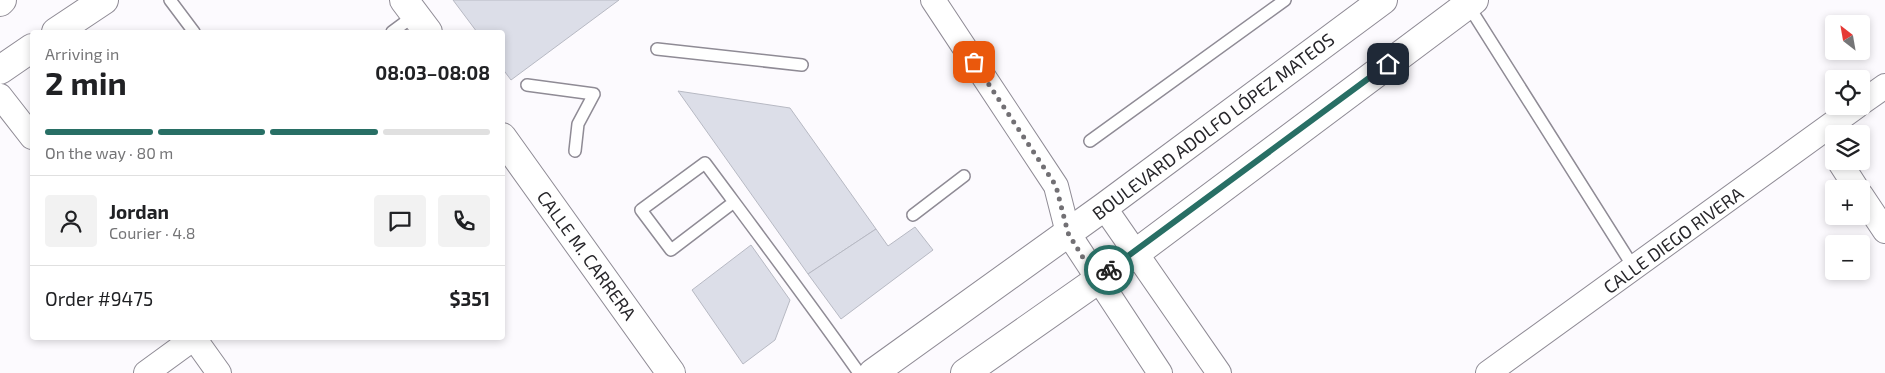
<!DOCTYPE html>
<html lang="en">
<head>
<meta charset="utf-8">
<style>
	body { margin:0; font-family:"Exo 2",sans-serif; background:#f2f2f2; color:#202124; height:100vh; display:flex; flex-direction:column; font-size:19px; white-space:nowrap }
	* { box-sizing:border-box; margin:0 }
	p { font-size:16px; color:#757577 }
	.icon { flex:none; width:28px; height:28px; fill:none; stroke:currentColor; stroke-width:2; stroke-linecap:round; stroke-linejoin:round }
	.map { position:relative; flex:1; overflow:hidden }
	.panel { position:absolute; left:30px; top:30px; width:475px; height:310px; display:flex; flex-direction:column; background:#fff; border-radius:5px; box-shadow:0 2px 8px #0003 }
	.panel>* { flex:none }
	.needle { width:32px; rotate:329deg }
	.fabs { position:absolute; left:1825px; top:15px; display:grid; gap:10px }
	.fabs a { display:grid; place-items:center; width:45px; height:45px; border-radius:5px; background:#fff; box-shadow:0 2px 8px #0003; font-size:25px }
	.pin { position:absolute; display:grid; place-items:center; width:42px; height:42px; color:#fff; margin:-21px; border-radius:10px; box-shadow:0 2px 8px #0006 }
	.courier { position:absolute; display:grid; place-items:center; width:50px; height:50px; margin:-25px; border:4px solid #286f65; border-radius:50%; background:#fff; color:#222; box-shadow:0 1px 6px #0007 }
	.summary em { font-style:normal; font-weight:700 }
	.summary div { display:flex; flex-direction:column-reverse }
	.summary { display:flex; align-items:center; justify-content:space-between; height:85px; padding:0 15px }
	h1 { font-size:32px; font-weight:700; line-height:38px }
	.bar { display:grid; grid-template-columns:repeat(4,1fr); gap:8px 5px; align-content:center; height:60px; padding:0 15px }
	.bar i { height:6px; border-radius:4px; background:#e0e0e0 }
	.bar .active { background:#286f65 }
	.bar p { grid-column:span 4 }
	.line { display:flex; align-items:center; gap:12px; padding:0 15px; border-top:1px solid #e0e0e0 }
	.line div { flex:1 }
	.round { display:grid; place-items:center; flex:none; width:52px; height:52px; border-radius:5px; background:#f2f2f2 }
	.map>svg:first-child { display:block }
	.building { fill:#dcdee8; stroke:#b7b9c3 }
	.lines { fill:none; stroke-linecap:round; stroke-linejoin:round }
	.lane-casing { stroke:#8f8b95; stroke-width:14 }
	.street-casing { stroke:#8f8b95; stroke-width:26 }
	.secondary-casing { stroke:#8f8b95; stroke-width:30 }
	.primary-casing { stroke:#8f8b95; stroke-width:30 }
	.lane { stroke:#fff; stroke-width:11 }
	.street { stroke:#fff; stroke-width:24 }
	.secondary { stroke:#fff; stroke-width:28 }
	.primary { stroke:#fff; stroke-width:28 }
	.done { stroke:#727074; stroke-width:5; stroke-dasharray:0 9 }
	.route { stroke:#286f65; stroke-width:6 }
	.labels { text-anchor:middle; dominant-baseline:central; stroke-width:5; stroke-linejoin:round; paint-order:stroke }
	.street-label { font-size:18px; fill:#27262a; stroke:#fff }
</style>
</head>
<body>
<div class="map">
<svg width="1885" height="373" viewBox="0 0 1885 373">
	<rect width="100%" height="100%" fill="#fcfafe"/>
	<!-- building -->
	<g class="building">
		<path d="M453,0H619L511,80L502,68V32H477Z"/>
		<path d="M678,91L790,108L876,229L808,274Z"/>
		<path d="M915,227L933,250L841,319L808,274L876,229L888,246Z"/>
		<path d="M751,245L790,300L775,340L743,364L692,290Z"/>
	</g>
	<g class="lines">
		<!-- lane casing -->
		<g class="lane-casing">
			<g id="lane">
				<path d="M170,0L194,32"/>
				<path d="M1468,5L1634,268"/>
				<path d="M392,32L415,15"/>
				<path d="M657,49L802,65"/>
				<path d="M527,85L594,94L578,124L575,151"/>
				<path d="M1090,141L1285,0"/>
				<path d="M734,202L671,250L641,210L705,163C757,233 809,302 859,373"/>
				<path d="M913,215L964,176"/>
			</g>
		</g>
		<!-- street casing -->
		<g class="street-casing">
			<g id="street">
				<path d="M933,0L1056,186L1068,233L1160,373"/>
				<path d="M0,96L32,137"/>
				<path d="M1861,103L1885,86"/>
				<path d="M1839,161L1857,189"/>
				<path d="M1861,195L1885,231"/>
				<path d="M1104,207L1219,373"/>
				<path d="M194,338L219,373"/>
				<path d="M146,373L194,338"/>
				<path d="M1488,373L1857,106"/>
			</g>
		</g>
		<!-- secondary casing -->
		<g class="secondary-casing">
			<g id="secondary">
				<path d="M0,2L2,0"/>
				<path d="M56,32L104,0"/>
				<path d="M0,70L32,48"/>
			</g>
		</g>
		<!-- primary casing -->
		<g class="primary-casing">
			<g id="primary">
				<path d="M404,0L428,32"/>
				<path d="M502,137L671,373"/>
				<path d="M873,373L1104,207L1383,0"/>
				<path d="M965,373L1136,253L1474,0"/>
			</g>
		</g>
		<!-- lane -->
		<use href="#lane" class="lane"/>
		<!-- street -->
		<use href="#street" class="street"/>
		<!-- secondary -->
		<use href="#secondary" class="secondary"/>
		<!-- primary -->
		<use href="#primary" class="primary"/>
	</g>
	<g class="lines">
		<!-- done -->
		<path class="done" d="M974,62L1056,186L1068,233L1096,279L1109,270"/>
		<!-- route -->
		<path class="route" d="M1109,270L1388,64"/>
	</g>
	<g class="labels">
		<!-- street labels -->
		<g class="street-label">
			<text transform="translate(1213 126) rotate(-37)">BOULEVARD ADOLFO LÓPEZ MATEOS</text>
			<text transform="translate(1673 240) rotate(-36)">CALLE DIEGO RIVERA</text>
			<text transform="translate(587 255) rotate(54)">CALLE M. CARRERA</text>
		</g>
	</g>
</svg>
<div class="fabs">
<a><svg class="needle" viewBox="-14 -14 28 28"><path d="M0-13l5 13h-10z" fill="#e53935"/><path d="M0 13l5-13h-10z" fill="#757577"/></svg></a>
<a><svg class="icon" aria-label="locate" viewBox="0 0 24 24"><circle cx="12" cy="12" r="6"/><path d="M12 2v4M12 18v4M2 12h4M18 12h4"/></svg></a>
<a><svg class="icon" aria-label="layers" viewBox="0 0 24 24"><path d="M12 4l9 5-9 5-9-5zM3 14l9 5 9-5"/></svg></a>
<a>+</a>
<a>−</a>
</div>
<div class="pin" style="left:974px;top:62px;background:#ea580c"><svg class="icon" aria-label="bag" viewBox="0 0 24 24"><path d="M5 8h14l-1 12H6zM9 8a3 3 0 0 1 6 0"/></svg></div>
<div class="pin" style="left:1388px;top:64px;background:#1f2937"><svg class="icon" aria-label="home" viewBox="0 0 24 24"><path d="M3 11l9-7 9 7M6 9v11h12V9"/></svg></div>
<div class="courier" style="left:1109px;top:270px"><svg class="icon" aria-label="bike" viewBox="0 0 24 24"><circle cx="6" cy="16" r="4"/><circle cx="18" cy="16" r="4"/><path d="M6 16l4-8h5l3 8M10 8l3 8H6M13 5h3"/></svg></div>
<section class="panel">
<div class="summary"><div><h1>2 min</h1><p>Arriving in</p></div><em>08:03–08:08</em></div>
<div class="bar"><i class="active"></i><i class="active"></i><i class="active"></i><i></i><p>On the way · 80 m</p></div>
<div class="line" style="height:90px"><a class="round"><svg class="icon" aria-label="person" viewBox="0 0 24 24"><circle cx="12" cy="8" r="4"/><path d="M4 21q1-7 8-7t8 7"/></svg></a><div><b>Jordan</b><p>Courier · 4.8</p></div><a class="round"><svg class="icon" aria-label="chat" viewBox="0 0 24 24"><path d="M4 5h16v11H9l-5 4z"/></svg></a><a class="round"><svg class="icon" aria-label="phone" viewBox="0 0 24 24"><path d="M5 4h4l2 5-3 2q2 4 5 5l2-3 5 2v4C11 20 4 13 5 4z"/></svg></a></div>
<div class="line" style="height:65px"><div>Order #9475</div><b>$351</b></div>
</section>
</div>
</body>
</html>
